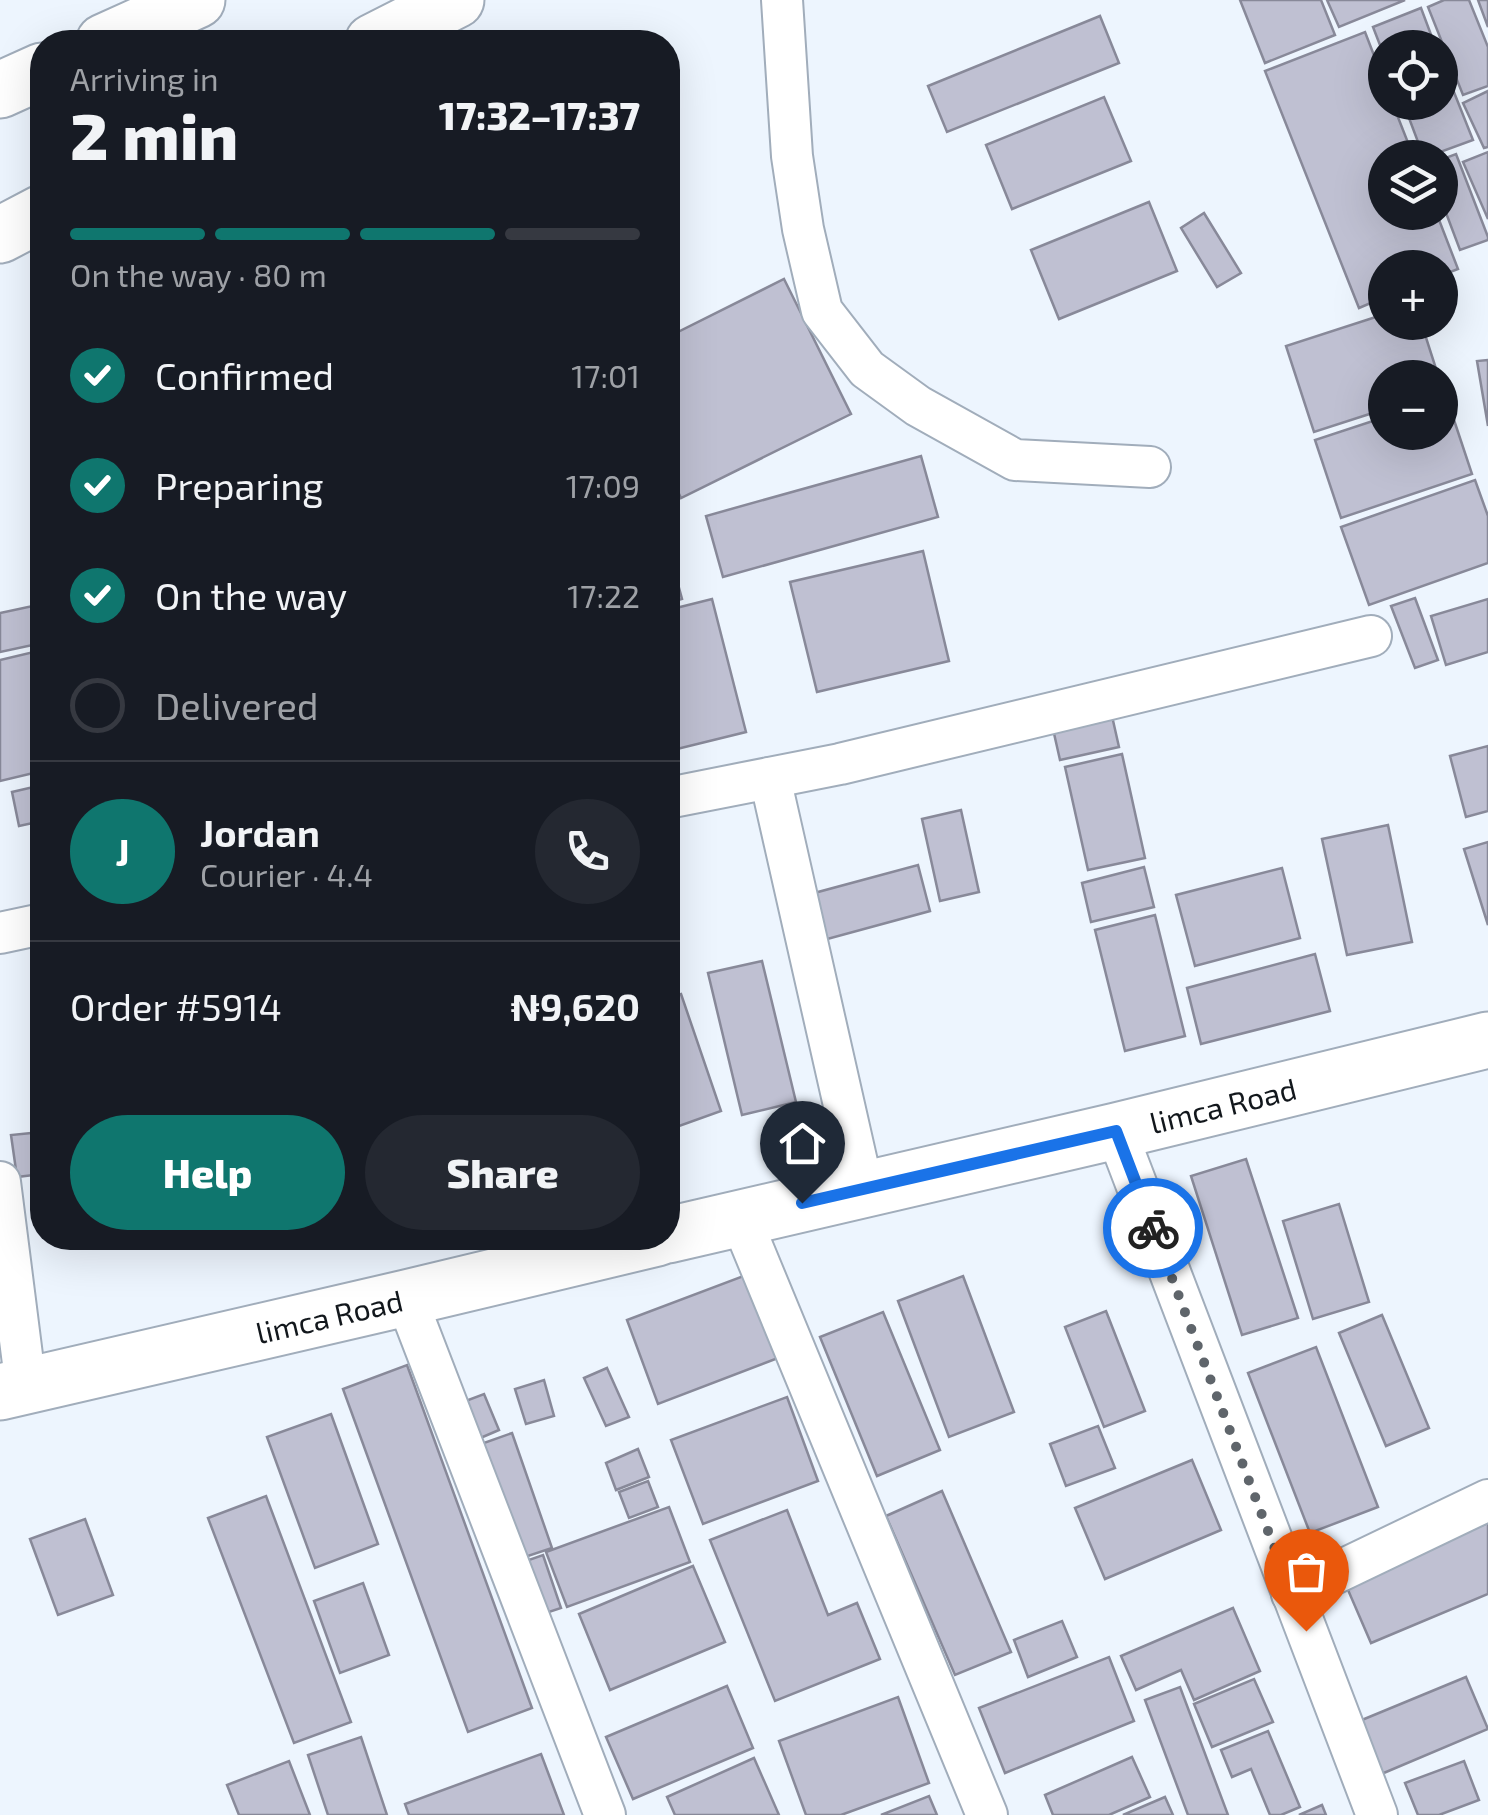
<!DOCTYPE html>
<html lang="en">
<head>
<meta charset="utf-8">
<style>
	body { margin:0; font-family:"Exo 2",sans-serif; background:#242831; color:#f1f3f6; height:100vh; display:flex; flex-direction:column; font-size:38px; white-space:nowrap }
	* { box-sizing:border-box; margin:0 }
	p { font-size:32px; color:#9ea1a6 }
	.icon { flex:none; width:55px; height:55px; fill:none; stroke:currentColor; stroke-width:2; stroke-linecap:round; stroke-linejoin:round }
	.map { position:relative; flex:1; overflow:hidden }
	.drawer { position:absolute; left:30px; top:30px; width:650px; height:1220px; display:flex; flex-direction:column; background:#171b24; border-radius:40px; box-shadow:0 10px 40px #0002 }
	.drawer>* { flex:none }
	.fabs { position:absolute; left:1368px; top:30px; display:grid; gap:20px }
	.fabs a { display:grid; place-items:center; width:90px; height:90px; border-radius:50%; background:#171b24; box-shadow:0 10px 40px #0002; font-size:50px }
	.pin { position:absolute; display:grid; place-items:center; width:85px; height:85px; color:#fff; margin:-102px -42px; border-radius:50% 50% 50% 0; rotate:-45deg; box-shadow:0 0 10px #0007 }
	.pin .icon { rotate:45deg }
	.courier { position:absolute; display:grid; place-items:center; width:100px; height:100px; margin:-50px; border:8px solid #1a73e8; border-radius:50%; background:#fff; color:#222; box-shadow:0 2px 12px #0007 }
	.head em { font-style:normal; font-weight:800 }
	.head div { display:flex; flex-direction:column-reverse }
	.head { display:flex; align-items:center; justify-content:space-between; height:170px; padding:0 40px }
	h1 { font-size:65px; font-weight:800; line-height:75px }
	.bar { display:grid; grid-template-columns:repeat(4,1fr); gap:15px 10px; align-content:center; height:120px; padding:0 40px }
	.bar i { height:12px; border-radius:8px; background:#363941 }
	.bar .active { background:#0f766e }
	.bar p { grid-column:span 4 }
	.line { display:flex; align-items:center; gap:25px; padding:0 40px; border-top:2px solid #363941 }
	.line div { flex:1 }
	.round { display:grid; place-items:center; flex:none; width:105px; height:105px; border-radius:52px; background:#242831 }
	ol { padding:0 40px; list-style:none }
	li { display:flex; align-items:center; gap:30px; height:110px }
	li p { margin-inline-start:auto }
	li .icon { padding:10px; border-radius:50%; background:#0f766e; color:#fff; stroke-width:4 }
	li:last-child { color:#9ea1a6 }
	li i { width:55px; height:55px; border:5px solid #363941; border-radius:50% }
	.cta { display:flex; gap:20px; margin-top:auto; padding:20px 40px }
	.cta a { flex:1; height:115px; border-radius:60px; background:#0f766e; color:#fff; font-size:40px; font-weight:800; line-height:115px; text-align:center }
	.cta a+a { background:#242831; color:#f1f3f6 }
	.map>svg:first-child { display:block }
	.building { fill:#bfc0d2; stroke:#888999; stroke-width:2.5 }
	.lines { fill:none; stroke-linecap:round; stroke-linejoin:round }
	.minor-casing { stroke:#a1adbb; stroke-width:44 }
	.primary-casing { stroke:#a1adbb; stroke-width:59 }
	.trunk-casing { stroke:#a1adbb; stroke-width:59 }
	.minor { stroke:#fff; stroke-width:40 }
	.primary { stroke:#fff; stroke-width:55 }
	.trunk { stroke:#fff; stroke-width:55 }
	.done { stroke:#5f656b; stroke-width:10; stroke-dasharray:0 18 }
	.route { stroke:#1a73e8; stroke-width:12 }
	.labels { text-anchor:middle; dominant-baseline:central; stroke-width:9; stroke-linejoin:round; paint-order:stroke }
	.street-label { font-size:30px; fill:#12171c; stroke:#edf5fe }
</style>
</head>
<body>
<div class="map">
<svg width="1488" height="1815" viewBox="0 0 1488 1815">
	<rect width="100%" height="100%" fill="#edf5fe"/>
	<!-- building -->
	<g class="building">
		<path d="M1240,0H1321L1335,35L1265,63Z"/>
		<path d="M1327,0H1405L1339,27Z"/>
		<path d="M1444,0H1469L1488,47V86L1463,95L1428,7Z"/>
		<path d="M1478,0H1488V27Z"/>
		<path d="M1421,8L1436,48H1385V58L1373,27Z"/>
		<path d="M1100,16L1119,63L947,132L928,86Z"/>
		<path d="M1365,32L1385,84V102H1392L1414,158H1385V212H1436L1458,269L1440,276V268H1385V297L1359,308L1265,71Z"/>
		<path d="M1440,57L1473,140L1424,158L1403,102H1440Z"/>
		<path d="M1488,91V147L1484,148L1463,103Z"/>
		<path d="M1104,97L1131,161L1012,209L986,145Z"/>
		<path d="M1488,152V219L1463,162Z"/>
		<path d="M1456,154L1488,237V240L1460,250L1440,197V160Z"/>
		<path d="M1149,202L1177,271L1059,319L1031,250Z"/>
		<path d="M1204,213L1241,273L1217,287L1181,228Z"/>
		<path d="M784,279L851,414L681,498L668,471V337Z"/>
		<path d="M1385,314V322H1421L1439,378H1385V409L1314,432L1286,346Z"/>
		<path d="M1488,360V426L1477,361Z"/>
		<path d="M1446,396L1472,474L1341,518L1315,440L1385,417V432H1440V398Z"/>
		<path d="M921,456L938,517L723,577L706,516Z"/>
		<path d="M1475,480L1488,516V563L1369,605L1341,527Z"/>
		<path d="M669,551L682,599L668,603V552Z"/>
		<path d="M923,551L949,661L817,692L790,582Z"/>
		<path d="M1415,598L1438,660L1415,668L1391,606Z"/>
		<path d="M712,599L746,732L669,751L668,743V610Z"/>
		<path d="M1488,599V652L1446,665L1431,616Z"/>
		<path d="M42,604V643L0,652V613Z"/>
		<path d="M42,650V771L0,781V660Z"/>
		<path d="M1112,716L1119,747L1060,760L1053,729Z"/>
		<path d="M1488,746V811L1466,817L1450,756Z"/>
		<path d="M1122,754L1145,858L1088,870L1065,767Z"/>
		<path d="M42,785V821L19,826L12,792Z"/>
		<path d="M961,810L979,892L940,901L922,819Z"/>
		<path d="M1388,825L1412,942L1347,955L1322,839Z"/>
		<path d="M1488,842V925L1464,849Z"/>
		<path d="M918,865L930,911L820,941L807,895Z"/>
		<path d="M1144,867L1154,907L1091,922L1082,883Z"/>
		<path d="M1282,868L1300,938L1195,966L1176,895Z"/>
		<path d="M1155,915L1185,1036L1125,1051L1095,930Z"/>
		<path d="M1315,954L1330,1011L1201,1044L1187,988Z"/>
		<path d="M762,961L796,1102L742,1115L708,973Z"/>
		<path d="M681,994L721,1111L668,1130V998Z"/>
		<path d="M42,1132V1174L17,1177L11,1135Z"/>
		<path d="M1246,1159L1298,1318L1242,1335L1191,1176Z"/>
		<path d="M1339,1204L1369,1302L1313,1319L1283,1221Z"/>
		<path d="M746,1275L778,1358L658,1404L627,1320Z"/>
		<path d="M963,1276L1014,1412L949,1437L898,1301Z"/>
		<path d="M1106,1311L1145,1411L1104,1427L1065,1327Z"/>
		<path d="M883,1312L940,1450L877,1476L820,1337Z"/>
		<path d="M1382,1315L1429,1428L1386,1446L1339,1333Z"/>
		<path d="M1316,1347L1378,1507L1310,1533L1248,1373Z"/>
		<path d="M407,1365L532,1708L468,1732L343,1389Z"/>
		<path d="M607,1368L629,1417L606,1426L584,1378Z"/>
		<path d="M544,1380L554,1416L526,1424L515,1389Z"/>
		<path d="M484,1394L499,1430L478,1439L463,1402Z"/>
		<path d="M787,1397L818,1481L703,1524L671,1440Z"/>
		<path d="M331,1414L378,1544L315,1568L267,1437Z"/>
		<path d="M1098,1426L1115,1468L1066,1486L1050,1444Z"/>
		<path d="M512,1433L552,1548L522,1558L481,1444Z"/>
		<path d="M638,1449L649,1477L616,1490L606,1463Z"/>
		<path d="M1192,1460L1221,1530L1105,1579L1075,1508Z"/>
		<path d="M648,1481L658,1507L629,1518L619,1492Z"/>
		<path d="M942,1491L1011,1652L955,1675L886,1516Z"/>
		<path d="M266,1496L351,1722L294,1743L208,1518Z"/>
		<path d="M669,1507L690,1562L567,1607L546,1552Z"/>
		<path d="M787,1510L828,1615L857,1603L880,1659L775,1701L710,1540Z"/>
		<path d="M85,1519L113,1595L58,1615L30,1539Z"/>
		<path d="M1488,1523V1594L1371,1643L1345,1583Z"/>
		<path d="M543,1555L561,1608L540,1615L523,1562Z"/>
		<path d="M693,1566L725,1642L610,1690L579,1614Z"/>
		<path d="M363,1583L389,1655L340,1673L314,1601Z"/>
		<path d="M1233,1608L1260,1671L1194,1700L1181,1670L1136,1690L1121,1656Z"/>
		<path d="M1062,1621L1077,1657L1028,1677L1014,1640Z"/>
		<path d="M1109,1657L1134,1721L1005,1773L979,1708Z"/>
		<path d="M1466,1677L1488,1729L1379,1775L1357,1722Z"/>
		<path d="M1254,1679L1273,1722L1212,1747L1194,1704Z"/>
		<path d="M727,1686L753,1748L633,1799L606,1737Z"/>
		<path d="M1180,1687L1228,1815H1188L1145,1700Z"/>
		<path d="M898,1697L929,1783L841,1815H806L779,1741Z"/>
		<path d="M1268,1731L1300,1807L1281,1815H1270L1251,1769L1232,1777L1221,1750Z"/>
		<path d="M361,1737L387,1815H328L308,1755Z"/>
		<path d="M541,1754L564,1815H409L405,1804Z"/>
		<path d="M1132,1757L1150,1797L1109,1815H1053L1045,1795Z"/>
		<path d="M754,1758L779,1815H675L667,1797Z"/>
		<path d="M289,1761L310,1815H239L227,1785Z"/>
		<path d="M1464,1761L1479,1800L1439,1815H1418L1405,1783Z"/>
		<path d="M929,1796L937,1815H881Z"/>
		<path d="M1165,1797L1173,1815H1123Z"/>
		<path d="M1322,1805L1326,1815H1299Z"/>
	</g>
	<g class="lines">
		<!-- minor casing -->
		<g class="minor-casing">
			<g id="minor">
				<path d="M782,0L792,156L803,229L822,311L867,369L918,406L1015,460L1150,467"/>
				<path d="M770,778L863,1189"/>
				<path d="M668,798L840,764L1371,636"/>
				<path d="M0,933L42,924"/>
				<path d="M1116,1131L1377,1815"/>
				<path d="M0,1182L26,1387"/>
				<path d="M740,1217L987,1815"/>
				<path d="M406,1298L605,1815"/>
				<path d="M1292,1594L1488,1500"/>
			</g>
		</g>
		<!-- primary casing -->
		<g class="primary-casing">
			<g id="primary">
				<path id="s1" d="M668,1235L1116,1131L1488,1040"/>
				<path id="s2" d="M0,1392L406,1298L657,1238"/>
			</g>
		</g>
		<!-- trunk casing -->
		<g class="trunk-casing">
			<g id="trunk">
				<path d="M104,42L197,0"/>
				<path d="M373,42L456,0"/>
				<path d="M0,90L42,71"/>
				<path d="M0,235L42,213"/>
			</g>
		</g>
		<!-- minor -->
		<use href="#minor" class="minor"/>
		<!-- primary -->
		<use href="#primary" class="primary"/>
		<!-- trunk -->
		<use href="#trunk" class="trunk"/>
	</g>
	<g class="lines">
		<!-- done -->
		<path class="done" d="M1153,1228L1306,1631"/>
		<!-- route -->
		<path class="route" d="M802,1203L1116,1131L1153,1228"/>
	</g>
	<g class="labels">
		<!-- street labels -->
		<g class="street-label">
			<text stroke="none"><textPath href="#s1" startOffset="570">limca Road</textPath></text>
			<text stroke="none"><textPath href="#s2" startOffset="338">limca Road</textPath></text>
		</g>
	</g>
</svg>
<div class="fabs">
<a><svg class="icon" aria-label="locate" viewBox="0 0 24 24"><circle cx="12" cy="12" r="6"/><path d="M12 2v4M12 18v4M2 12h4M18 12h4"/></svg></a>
<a><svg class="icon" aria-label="layers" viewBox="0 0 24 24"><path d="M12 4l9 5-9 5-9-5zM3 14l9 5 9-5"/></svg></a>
<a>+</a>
<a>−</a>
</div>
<div class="pin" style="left:1306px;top:1631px;background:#ea580c"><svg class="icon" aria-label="bag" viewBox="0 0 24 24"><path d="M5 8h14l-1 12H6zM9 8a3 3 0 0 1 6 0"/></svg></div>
<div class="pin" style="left:802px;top:1203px;background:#1f2937"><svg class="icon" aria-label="home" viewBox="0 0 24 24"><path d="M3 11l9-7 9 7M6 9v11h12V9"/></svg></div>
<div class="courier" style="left:1153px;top:1228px"><svg class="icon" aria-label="bike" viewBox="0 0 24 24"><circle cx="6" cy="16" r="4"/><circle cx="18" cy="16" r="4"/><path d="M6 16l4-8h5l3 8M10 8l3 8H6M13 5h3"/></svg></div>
<section class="drawer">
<div class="head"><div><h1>2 min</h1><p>Arriving in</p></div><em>17:32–17:37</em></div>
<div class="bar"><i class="active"></i><i class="active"></i><i class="active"></i><i></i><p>On the way · 80 m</p></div>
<ol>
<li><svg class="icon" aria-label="check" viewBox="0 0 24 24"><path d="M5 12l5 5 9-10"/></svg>Confirmed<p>17:01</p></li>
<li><svg class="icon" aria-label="check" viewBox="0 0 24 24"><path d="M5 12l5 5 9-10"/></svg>Preparing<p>17:09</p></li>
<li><svg class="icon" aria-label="check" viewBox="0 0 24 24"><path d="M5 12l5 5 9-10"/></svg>On the way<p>17:22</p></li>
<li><i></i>Delivered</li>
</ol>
<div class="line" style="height:180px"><b class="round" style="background:#0f766e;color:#fff">J</b><div><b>Jordan</b><p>Courier · 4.4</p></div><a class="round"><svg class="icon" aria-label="phone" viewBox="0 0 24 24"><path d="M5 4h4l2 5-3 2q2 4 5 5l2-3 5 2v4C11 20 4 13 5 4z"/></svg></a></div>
<div class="line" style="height:130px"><div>Order #5914</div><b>₦9,620</b></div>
<div class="cta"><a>Help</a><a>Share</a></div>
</section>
</div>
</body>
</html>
